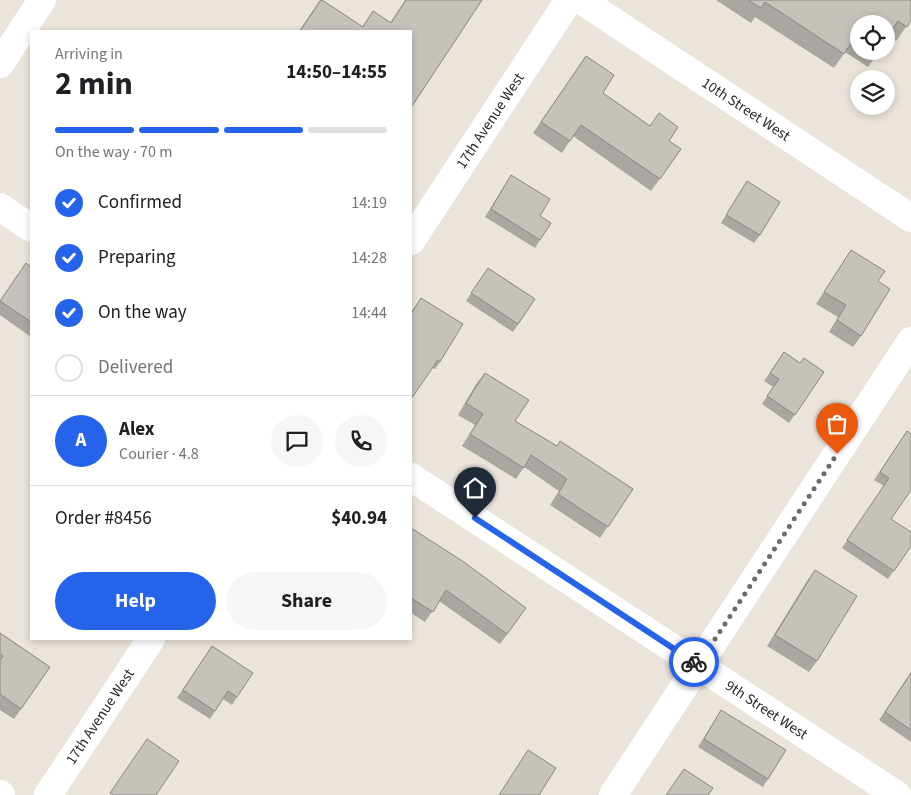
<!DOCTYPE html>
<html lang="en">
<head>
<meta charset="utf-8">
<style>
	body { margin:0; font-family:"Source Sans 3",sans-serif; background:#f6f6f6; color:#202124; height:100vh; display:flex; flex-direction:column; font-size:19px; white-space:nowrap }
	* { box-sizing:border-box; margin:0 }
	p { font-size:16px; color:#757577 }
	.icon { flex:none; width:28px; height:28px; fill:none; stroke:currentColor; stroke-width:2; stroke-linecap:round; stroke-linejoin:round }
	.map { position:relative; flex:1; overflow:hidden }
	.drawer { position:absolute; left:30px; top:30px; width:382px; height:610px; display:flex; flex-direction:column; background:#fff; border-radius:0px; box-shadow:0 2px 8px #0003 }
	.drawer>* { flex:none }
	.controls { position:absolute; left:850px; top:15px; display:grid; gap:10px }
	.controls a { display:grid; place-items:center; width:45px; height:45px; border-radius:50%; background:#fff; box-shadow:0 2px 8px #0003; font-size:25px }
	.pin { position:absolute; display:grid; place-items:center; width:42px; height:42px; color:#fff; margin:-51px -21px; border-radius:50% 50% 50% 0; rotate:-45deg; box-shadow:0 0 5px #0007 }
	.pin .icon { rotate:45deg }
	.courier { position:absolute; display:grid; place-items:center; width:50px; height:50px; margin:-25px; border:4px solid #2563eb; border-radius:50%; background:#fff; color:#222; box-shadow:0 1px 6px #0007 }
	.summary em { font-style:normal; font-weight:700 }
	.summary div { display:flex; flex-direction:column-reverse }
	.summary { display:flex; align-items:center; justify-content:space-between; height:85px; padding:0 25px }
	h1 { font-size:32px; font-weight:700; line-height:38px }
	.bar { display:grid; grid-template-columns:repeat(4,1fr); gap:8px 5px; align-content:center; height:60px; padding:0 25px }
	.bar i { height:6px; border-radius:4px; background:#e0e0e0 }
	.bar .selected { background:#2563eb }
	.bar p { grid-column:span 4 }
	.line { display:flex; align-items:center; gap:12px; padding:0 25px; border-top:1px solid #e0e0e0 }
	.line div { flex:1 }
	.round { display:grid; place-items:center; flex:none; width:52px; height:52px; border-radius:26px; background:#f6f6f6 }
	ol { padding:0 25px; list-style:none }
	li { display:flex; align-items:center; gap:15px; height:55px }
	li p { margin-inline-start:auto }
	li .icon { padding:5px; border-radius:50%; background:#2563eb; color:#fff; stroke-width:4 }
	li:last-child { color:#757577 }
	li i { width:28px; height:28px; border:2px solid #e0e0e0; border-radius:50% }
	.primary-button { display:flex; gap:10px; margin-top:auto; padding:10px 25px }
	.primary-button a { flex:1; height:58px; border-radius:30px; background:#2563eb; color:#fff; font-size:20px; font-weight:700; line-height:58px; text-align:center }
	.primary-button a+a { background:#f6f6f6; color:#202124 }
	.map>svg:first-child { display:block }
	.lines { fill:none; stroke-linecap:round; stroke-linejoin:round }
	.minor { stroke:#fff; stroke-width:28 }
	.wall { fill:#aaa6a1 }
	.building { fill:#c6c1bb; stroke:#8b8783 }
	.done { stroke:#6d6a67; stroke-width:5; stroke-dasharray:0 9 }
	.route { stroke:#2563eb; stroke-width:6 }
	.labels { text-anchor:middle; dominant-baseline:central; stroke-width:4; stroke-linejoin:round; paint-order:stroke }
	.street-label { font-size:15px; fill:#292929; stroke:#fff }
</style>
</head>
<body>
<div class="map">
<svg width="911" height="795" viewBox="0 0 911 795">
	<rect width="100%" height="100%" fill="#ebe4db"/>
	<g class="lines">
		<!-- minor -->
		<g class="minor">
			<path id="s1" d="M581,0L911,218"/>
			<path d="M0,64L42,0"/>
			<path d="M0,207L31,228"/>
			<path id="s2" d="M411,241L569,0"/>
			<path id="s3" d="M411,477L897,795"/>
			<path d="M0,794L1,795"/>
			<path id="s4" d="M48,795L151,639"/>
			<path d="M613,795L911,341"/>
		</g>
	</g>
	<!-- wall -->
	<g class="wall">
		<path d="M320,0L362,27L373,11L390,23L405,0H482L411,108V31H299Z"/>
		<path d="M716,0H911V20L896,41L888,36L859,24V51H879L868,67L845,52L834,68L755,17L751,23Z"/>
		<path d="M586,56L603,93L650,126L669,141L681,149L651,191L573,136L562,153L533,133Z"/>
		<path d="M511,175L540,216V240L535,248L485,217Z"/>
		<path d="M747,181L760,235L754,243L721,223Z"/>
		<path d="M851,250L878,281L861,336L853,347L829,332L838,317L816,304Z"/>
		<path d="M26,263L31,267V337L0,315V301Z"/>
		<path d="M488,268L535,299L513,332L466,301Z"/>
		<path d="M421,298L440,362L435,369L432,368L411,399V312Z"/>
		<path d="M784,352L800,363L824,372L789,423L762,404L773,387L764,381Z"/>
		<path d="M485,373L515,421L557,446L633,489L600,538L550,505L559,491L524,467L516,479L462,446L475,425L458,415L476,384Z"/>
		<path d="M907,431L891,519L911,546L888,579L842,548L884,486L874,480Z"/>
		<path d="M411,528L526,608L500,644L439,601L425,622L411,613Z"/>
		<path d="M815,570L817,661L809,672L767,646L807,581Z"/>
		<path d="M0,633L50,667L14,719L0,710Z"/>
		<path d="M212,646L237,697L232,705L223,699L210,719L177,698Z"/>
		<path d="M911,672V742L879,720Z"/>
		<path d="M721,710L768,779L763,787L698,747Z"/>
	</g>
	<!-- building -->
	<g class="building">
		<path d="M321,0H322L363,27L373,11L391,23L406,0H482L412,106H411V31H300Z"/>
		<path d="M748,0H911V20L907,27L898,21L886,39V24H859V40L855,37L844,54L765,2L761,8Z"/>
		<path d="M586,56L614,75L603,93L650,126L659,113L678,127L669,141L681,149L660,179L581,125L570,141L541,122Z"/>
		<path d="M511,175L550,199L540,216L551,223L540,240L491,209Z"/>
		<path d="M747,181L780,202L760,235L726,215Z"/>
		<path d="M851,250L885,271L878,281L890,289L861,336L837,320L846,305L824,292Z"/>
		<path d="M26,263L31,267V322L0,301Z"/>
		<path d="M488,268L535,299L518,324L471,293Z"/>
		<path d="M421,298L463,324L440,362L438,360L411,399V314Z"/>
		<path d="M784,352L800,363L804,358L824,372L795,415L767,396L779,379L770,373Z"/>
		<path d="M485,373L529,400L515,421L557,446L560,441L633,489L608,527L558,494L567,479L531,455L524,468L470,434L483,414L466,403Z"/>
		<path d="M907,431L911,434V490L891,519L911,532V546L894,571L847,540L889,478L880,472Z"/>
		<path d="M411,528L464,562L526,608L507,634L446,590L433,612L411,598Z"/>
		<path d="M815,570L857,596L817,661L775,635Z"/>
		<path d="M0,633L50,667L21,709L0,694V660L3,656L0,654Z"/>
		<path d="M212,646L253,673L237,697L228,691L215,711L183,690Z"/>
		<path d="M911,673V730L885,712Z"/>
		<path d="M721,710L786,750L768,779L704,739Z"/>
		<path d="M147,739L179,761L156,795H113L110,793Z"/>
		<path d="M528,750L556,768L539,795H499Z"/>
		<path d="M684,769L713,788L708,795H666Z"/>
	</g>
	<g class="lines">
		<!-- done -->
		<path class="done" d="M694,662L698,665L837,454"/>
		<!-- route -->
		<path class="route" d="M475,518L694,662"/>
	</g>
	<g class="labels">
		<!-- street labels -->
		<g class="street-label">
			<text stroke="none"><textPath href="#s1" startOffset="198">10th Street West</textPath></text>
			<text stroke="none"><textPath href="#s2" startOffset="144">17th Avenue West</textPath></text>
			<text stroke="none"><textPath href="#s3" startOffset="425">9th Street West</textPath></text>
			<text stroke="none"><textPath href="#s4" startOffset="94">17th Avenue West</textPath></text>
		</g>
	</g>
</svg>
<div class="controls">
<a><svg class="icon" aria-label="locate" viewBox="0 0 24 24"><circle cx="12" cy="12" r="6"/><path d="M12 2v4M12 18v4M2 12h4M18 12h4"/></svg></a>
<a><svg class="icon" aria-label="layers" viewBox="0 0 24 24"><path d="M12 4l9 5-9 5-9-5zM3 14l9 5 9-5"/></svg></a>
</div>
<div class="pin" style="left:837px;top:454px;background:#ea580c"><svg class="icon" aria-label="bag" viewBox="0 0 24 24"><path d="M5 8h14l-1 12H6zM9 8a3 3 0 0 1 6 0"/></svg></div>
<div class="pin" style="left:475px;top:518px;background:#1f2937"><svg class="icon" aria-label="home" viewBox="0 0 24 24"><path d="M3 11l9-7 9 7M6 9v11h12V9"/></svg></div>
<div class="courier" style="left:694px;top:662px"><svg class="icon" aria-label="bike" viewBox="0 0 24 24"><circle cx="6" cy="16" r="4"/><circle cx="18" cy="16" r="4"/><path d="M6 16l4-8h5l3 8M10 8l3 8H6M13 5h3"/></svg></div>
<section class="drawer">
<div class="summary"><div><h1>2 min</h1><p>Arriving in</p></div><em>14:50–14:55</em></div>
<div class="bar"><i class="selected"></i><i class="selected"></i><i class="selected"></i><i></i><p>On the way · 70 m</p></div>
<ol>
<li><svg class="icon" aria-label="check" viewBox="0 0 24 24"><path d="M5 12l5 5 9-10"/></svg>Confirmed<p>14:19</p></li>
<li><svg class="icon" aria-label="check" viewBox="0 0 24 24"><path d="M5 12l5 5 9-10"/></svg>Preparing<p>14:28</p></li>
<li><svg class="icon" aria-label="check" viewBox="0 0 24 24"><path d="M5 12l5 5 9-10"/></svg>On the way<p>14:44</p></li>
<li><i></i>Delivered</li>
</ol>
<div class="line" style="height:90px"><b class="round" style="background:#2563eb;color:#fff">A</b><div><b>Alex</b><p>Courier · 4.8</p></div><a class="round"><svg class="icon" aria-label="chat" viewBox="0 0 24 24"><path d="M4 5h16v11H9l-5 4z"/></svg></a><a class="round"><svg class="icon" aria-label="phone" viewBox="0 0 24 24"><path d="M5 4h4l2 5-3 2q2 4 5 5l2-3 5 2v4C11 20 4 13 5 4z"/></svg></a></div>
<div class="line" style="height:65px"><div>Order #8456</div><b>$40.94</b></div>
<div class="primary-button"><a>Help</a><a>Share</a></div>
</section>
</div>
</body>
</html>
